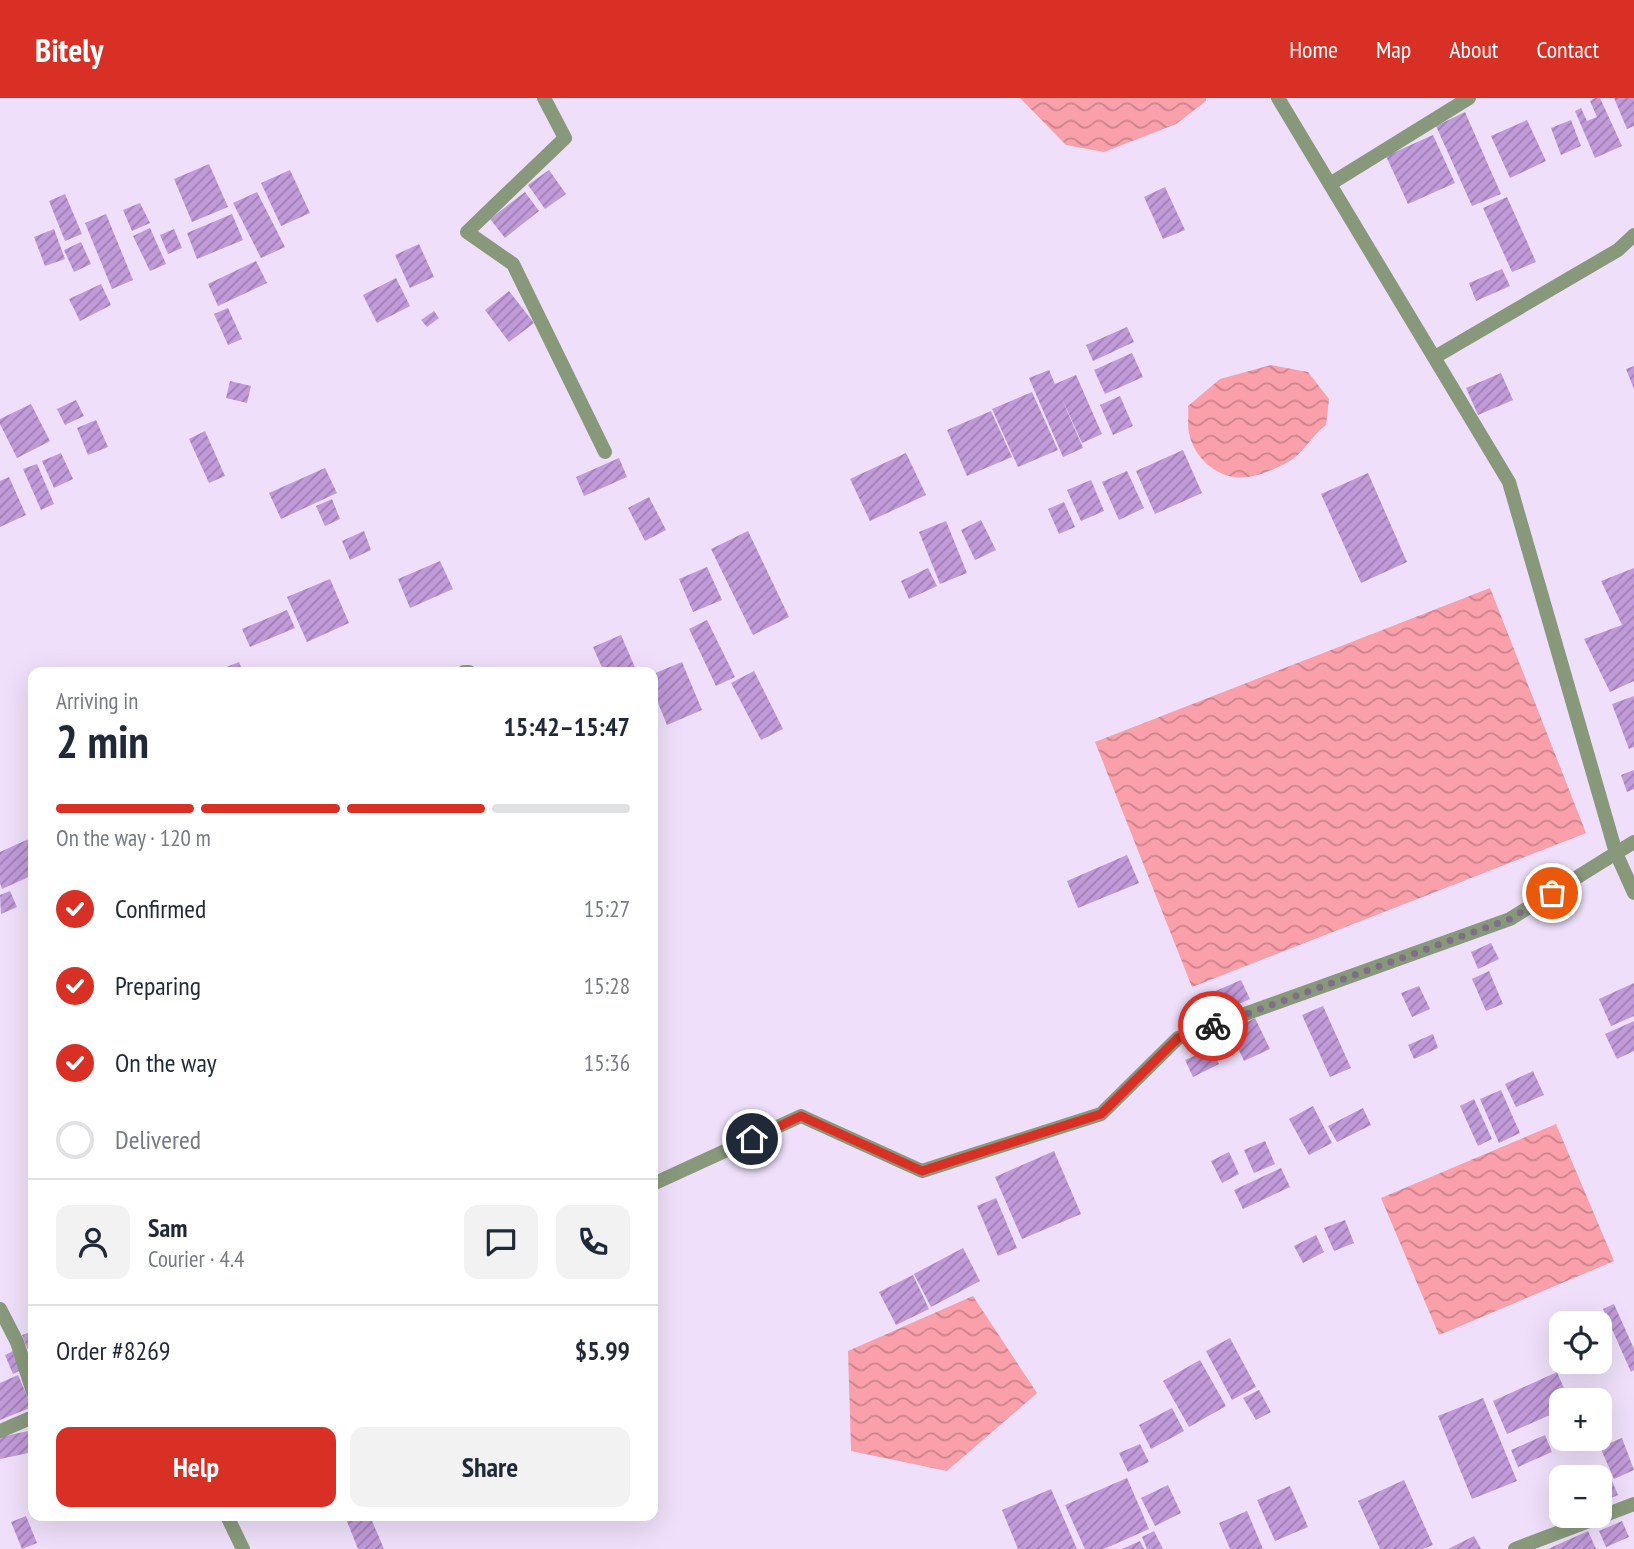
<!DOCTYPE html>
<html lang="en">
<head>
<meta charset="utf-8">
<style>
	body { margin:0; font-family:"PT Sans Narrow",sans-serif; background:#f2f2f3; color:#1f2937; height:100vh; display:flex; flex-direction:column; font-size:26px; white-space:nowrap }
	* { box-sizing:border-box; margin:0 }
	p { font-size:23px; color:#747a83 }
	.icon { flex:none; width:38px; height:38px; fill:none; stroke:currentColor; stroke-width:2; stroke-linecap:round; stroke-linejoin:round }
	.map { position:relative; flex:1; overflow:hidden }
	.side { position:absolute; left:28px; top:569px; width:630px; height:854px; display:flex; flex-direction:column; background:#fff; border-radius:14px; box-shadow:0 7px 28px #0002 }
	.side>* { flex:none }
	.buttons { position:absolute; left:1549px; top:1213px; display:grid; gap:14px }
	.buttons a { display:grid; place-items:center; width:63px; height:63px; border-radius:14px; background:#fff; box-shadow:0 7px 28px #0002; font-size:35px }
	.pin { position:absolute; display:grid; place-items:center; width:60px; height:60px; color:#fff; margin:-30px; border:4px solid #fff; border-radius:50%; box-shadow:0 2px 7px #0007 }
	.courier { position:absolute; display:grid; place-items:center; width:70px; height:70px; margin:-35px; border:5px solid #d93025; border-radius:50%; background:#fff; color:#222; box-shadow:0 2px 9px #0007 }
	.head em { font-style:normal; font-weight:600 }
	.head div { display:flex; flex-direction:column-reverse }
	.head { display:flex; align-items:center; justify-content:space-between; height:119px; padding:0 28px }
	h1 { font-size:46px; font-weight:600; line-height:52px }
	.bar { display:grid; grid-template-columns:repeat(4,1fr); gap:10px 7px; align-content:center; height:84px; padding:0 28px }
	.bar i { height:9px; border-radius:5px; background:#e0e1e3 }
	.bar .on { background:#d93025 }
	.bar p { grid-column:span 4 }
	.line { display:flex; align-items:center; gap:18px; padding:0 28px; border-top:2px solid #e0e1e3 }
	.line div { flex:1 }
	.round { display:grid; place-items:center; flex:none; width:74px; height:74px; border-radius:14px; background:#f2f2f3 }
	ol { padding:0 28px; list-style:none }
	li { display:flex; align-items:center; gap:21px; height:77px }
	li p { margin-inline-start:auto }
	li .icon { padding:7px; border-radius:50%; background:#d93025; color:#fff; stroke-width:4 }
	li:last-child { color:#747a83 }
	li i { width:38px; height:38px; border:4px solid #e0e1e3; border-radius:50% }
	.cta { display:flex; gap:14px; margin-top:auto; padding:14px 28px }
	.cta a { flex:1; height:80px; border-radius:14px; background:#d93025; color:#fff; font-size:28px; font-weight:600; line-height:80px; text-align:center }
	.cta a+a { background:#f2f2f3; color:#1f2937 }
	header { display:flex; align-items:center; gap:42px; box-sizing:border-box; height:98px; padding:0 35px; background:#d93025; color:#fff }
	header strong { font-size:33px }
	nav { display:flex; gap:38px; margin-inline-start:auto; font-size:24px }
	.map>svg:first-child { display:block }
	.water { fill:url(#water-waves) }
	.building { fill:url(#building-hatch) }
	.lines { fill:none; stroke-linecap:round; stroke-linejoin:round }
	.street { stroke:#88997b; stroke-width:14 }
	.done { stroke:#7e6e88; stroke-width:7; stroke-dasharray:0 12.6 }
	.route { stroke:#d93025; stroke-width:9 }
</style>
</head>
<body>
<header>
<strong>Bitely</strong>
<nav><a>Home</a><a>Map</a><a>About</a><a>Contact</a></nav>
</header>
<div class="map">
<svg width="1634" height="1451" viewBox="0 0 1634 1451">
	<defs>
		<pattern id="water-waves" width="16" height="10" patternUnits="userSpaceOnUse" patternTransform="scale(1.75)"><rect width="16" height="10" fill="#f9a0aa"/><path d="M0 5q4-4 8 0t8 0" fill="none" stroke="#cb838c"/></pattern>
		<pattern id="building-hatch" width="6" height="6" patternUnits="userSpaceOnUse" patternTransform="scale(1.75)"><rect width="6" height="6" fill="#c19ad9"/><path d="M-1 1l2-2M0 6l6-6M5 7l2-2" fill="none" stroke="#9e7eb2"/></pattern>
	</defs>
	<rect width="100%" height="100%" fill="#efdffa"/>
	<!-- water -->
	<g class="water">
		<path d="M1020,0H1206V3L1176,26L1104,54L1066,47Z"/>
		<path d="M1271,267L1308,274L1329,301L1326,327C1311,338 1304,355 1288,364C1277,370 1260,378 1247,379C1220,383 1194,361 1189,335C1187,326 1189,316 1188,308L1220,281Z"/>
		<path d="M1490,490L1586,735L1192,889L1095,644Z"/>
		<path d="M1556,1026L1614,1163L1439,1237L1381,1100Z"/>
		<path d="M973,1198L1037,1295L947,1373L851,1353L848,1253Z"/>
	</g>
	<!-- building -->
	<g class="building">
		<path d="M1595,0H1600L1622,48L1595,60L1575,13L1581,10L1587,23L1597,19L1590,3Z"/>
		<path d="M1614,0H1634V28L1627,31Z"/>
		<path d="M1465,14L1501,96L1472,108L1436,28Z"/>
		<path d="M1527,22L1546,63L1510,80L1491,38Z"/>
		<path d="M1571,22L1581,48L1561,57L1551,30Z"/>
		<path d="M1433,37L1455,85L1408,106L1386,58Z"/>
		<path d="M209,66L228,109L192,124L174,81Z"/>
		<path d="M290,72L310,115L281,128L261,85Z"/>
		<path d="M549,72L566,96L545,111L528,87Z"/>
		<path d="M1165,89L1185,132L1163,141L1144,99Z"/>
		<path d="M257,94L285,149L261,160L233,105Z"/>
		<path d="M525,94L539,113L505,140L490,121Z"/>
		<path d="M65,96L82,136L65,143L49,103Z"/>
		<path d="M1507,99L1536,164L1512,174L1483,110Z"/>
		<path d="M140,105L150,125L132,133L123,112Z"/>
		<path d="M106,116L133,182L112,191L85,125Z"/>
		<path d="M232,116L243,142L197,161L187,135Z"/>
		<path d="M150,130L166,166L150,173L133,138Z"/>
		<path d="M54,131L65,161L45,168L34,139Z"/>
		<path d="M174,131L182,150L168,156L160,137Z"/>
		<path d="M81,144L91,166L74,174L64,152Z"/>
		<path d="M419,146L434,179L410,190L395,157Z"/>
		<path d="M256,163L267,185L218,208L208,186Z"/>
		<path d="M1502,171L1510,188L1476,203L1469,185Z"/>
		<path d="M396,180L410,208L377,225L363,197Z"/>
		<path d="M101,186L111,207L80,223L69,201Z"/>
		<path d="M509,193L534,225L509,244L485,212Z"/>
		<path d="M228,210L242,241L228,247L214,216Z"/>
		<path d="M434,213L439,220L427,229L421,222Z"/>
		<path d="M1127,229L1134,244L1093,263L1086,247Z"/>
		<path d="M1132,255L1143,279L1105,296L1094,272Z"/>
		<path d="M1634,268V291L1626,271Z"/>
		<path d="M1049,272L1055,286L1076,277L1102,336L1082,345L1059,294L1083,350L1063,359L1029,280Z"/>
		<path d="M1501,275L1513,302L1478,317L1466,290Z"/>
		<path d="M230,283L251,288L247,305L226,300Z"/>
		<path d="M1032,294L1058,352L1018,369L992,311Z"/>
		<path d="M1120,298L1133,328L1113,337L1100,307Z"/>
		<path d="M76,302L84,318L65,327L57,311Z"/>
		<path d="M31,306L50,343L17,360L0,326V321Z"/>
		<path d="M991,313L1012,359L967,378L947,332Z"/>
		<path d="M96,322L108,349L88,357L77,330Z"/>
		<path d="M205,333L225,378L209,385L189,341Z"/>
		<path d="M1183,352L1202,395L1155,416L1136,373Z"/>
		<path d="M61,355L73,381L54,390L42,363Z"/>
		<path d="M906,355L926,397L870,423L850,381Z"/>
		<path d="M619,360L627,379L584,398L576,379Z"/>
		<path d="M37,366L54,406L41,412L23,371Z"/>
		<path d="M325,370L337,395L281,421L269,395Z"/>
		<path d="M1127,373L1144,410L1119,422L1102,384Z"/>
		<path d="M1368,375L1407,464L1361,485L1321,396Z"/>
		<path d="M9,379L26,417L0,429V383Z"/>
		<path d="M1091,382L1104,413L1081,423L1067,392Z"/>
		<path d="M649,399L666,432L645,443L628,410Z"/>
		<path d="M332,401L340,421L325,428L316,408Z"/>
		<path d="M1064,404L1075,429L1059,436L1048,411Z"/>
		<path d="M981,422L996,452L975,462L961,432Z"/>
		<path d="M946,423L967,475L940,486L919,434Z"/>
		<path d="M364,433L371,452L350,462L342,443Z"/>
		<path d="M748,433L789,519L753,537L711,451Z"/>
		<path d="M440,463L453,491L410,510L398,481Z"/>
		<path d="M707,469L722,502L693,514L679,481Z"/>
		<path d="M928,470L937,488L909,501L901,483Z"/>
		<path d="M1634,470V583L1610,594L1584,541L1622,527L1601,483Z"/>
		<path d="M330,481L349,525L307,544L287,499Z"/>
		<path d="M287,512L295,530L250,549L242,531Z"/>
		<path d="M707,522L735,579L716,588L689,531Z"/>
		<path d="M621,537L637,574H604L593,549Z"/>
		<path d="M239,564L243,574H214Z"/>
		<path d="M682,564L702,612L667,627L653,593V576Z"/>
		<path d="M754,573L783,631L761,642L731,585Z"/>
		<path d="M1634,598V649L1629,651L1612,606Z"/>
		<path d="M1634,672V691L1627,694L1621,677Z"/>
		<path d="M33,739V777L2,791L0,785V754Z"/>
		<path d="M1127,757L1139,785L1078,810L1067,783Z"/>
		<path d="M10,793L17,809L1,816L0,797Z"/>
		<path d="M1491,845L1499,861L1478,871L1471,854Z"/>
		<path d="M1489,873L1503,906L1486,913L1472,881Z"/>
		<path d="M1241,882L1250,901L1219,915L1211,895Z"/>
		<path d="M1634,885V918L1611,928L1599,901Z"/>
		<path d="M1419,888L1430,911L1412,919L1401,895Z"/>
		<path d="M1323,908L1351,970L1330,979L1302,917Z"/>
		<path d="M1255,920L1270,951L1244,963L1230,933Z"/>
		<path d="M1634,923V953L1617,961L1605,936Z"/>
		<path d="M1433,936L1438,950L1414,961L1408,947Z"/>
		<path d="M1212,950L1219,966L1193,979L1185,962Z"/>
		<path d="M1533,973L1544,997L1516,1009L1505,986Z"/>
		<path d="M1501,992L1520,1035L1499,1045L1480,1001Z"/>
		<path d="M1474,1001L1492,1041L1478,1048L1460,1008Z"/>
		<path d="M1313,1008L1332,1045L1309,1057L1289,1021Z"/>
		<path d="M1363,1010L1371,1027L1337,1044L1328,1028Z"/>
		<path d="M1265,1043L1275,1066L1254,1075L1244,1052Z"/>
		<path d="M1054,1053L1081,1116L1022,1141L995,1079Z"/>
		<path d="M1229,1054L1239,1076L1222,1085L1211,1063Z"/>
		<path d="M1281,1070L1290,1089L1243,1111L1234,1092Z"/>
		<path d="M996,1100L1017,1150L998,1158L977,1108Z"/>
		<path d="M1345,1122L1354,1145L1334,1153L1324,1130Z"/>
		<path d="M1316,1137L1324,1154L1303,1165L1294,1148Z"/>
		<path d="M963,1150L980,1183L931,1209L914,1176Z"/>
		<path d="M913,1177L929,1211L896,1227L879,1194Z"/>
		<path d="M1614,1206L1634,1251V1272L1631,1274L1603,1211Z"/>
		<path d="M33,1233V1265L22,1237Z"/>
		<path d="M1230,1240L1256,1289L1232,1302L1206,1253Z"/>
		<path d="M15,1252L23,1271L13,1276L5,1257Z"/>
		<path d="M1200,1262L1226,1308L1189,1329L1163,1283Z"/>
		<path d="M1557,1274L1569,1302H1561V1312L1507,1336L1493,1303Z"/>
		<path d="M18,1277L32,1309L0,1322V1285Z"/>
		<path d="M1259,1292L1271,1314L1256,1322L1243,1300Z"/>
		<path d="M1483,1300L1517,1383L1472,1401L1438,1318Z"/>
		<path d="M1172,1310L1184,1333L1151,1351L1139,1327Z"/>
		<path d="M33,1332V1354L0,1361V1339Z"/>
		<path d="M1545,1337L1552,1354L1518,1369L1511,1352Z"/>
		<path d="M1622,1340L1634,1372L1614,1381L1600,1349Z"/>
		<path d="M1140,1346L1149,1364L1128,1374L1119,1355Z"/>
		<path d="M1607,1371L1618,1397L1600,1405V1379H1590Z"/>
		<path d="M1127,1380L1149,1431L1104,1451H1085L1065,1407Z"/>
		<path d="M1404,1382L1433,1447L1423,1451H1380L1358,1403Z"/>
		<path d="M1168,1387L1181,1415L1155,1428L1141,1400Z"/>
		<path d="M1290,1388L1308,1429L1275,1443L1257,1402Z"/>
		<path d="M1051,1391L1077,1451H1018L1002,1412Z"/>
		<path d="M1247,1413L1263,1451H1230L1219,1425Z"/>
		<path d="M26,1418L37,1445L22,1451L11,1424Z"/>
		<path d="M353,1418H370L384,1451H358L346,1421Z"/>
		<path d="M1622,1423L1629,1439L1606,1449L1599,1433Z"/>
		<path d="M1154,1433L1163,1451H1147L1142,1439Z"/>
		<path d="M1588,1433L1596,1451H1548Z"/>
		<path d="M1474,1438L1481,1451H1448Z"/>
		<path d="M1140,1443L1144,1451H1122Z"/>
	</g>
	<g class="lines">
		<!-- street -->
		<g class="street">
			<path d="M544,0L565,40L467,134L513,166L605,354"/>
			<path d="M1330,86L1469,0"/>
			<path d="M1435,259L1618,152L1634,137"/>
			<path d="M464,574H469"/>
			<path d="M1634,744L1616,755L1634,795"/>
			<path d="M653,1086L801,1018L922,1073L1101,1016L1178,940L1510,821L1616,755L1509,384L1278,0"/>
			<path d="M0,1211L17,1244L33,1294"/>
			<path d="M0,1333L33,1319"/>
			<path d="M227,1418L243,1451"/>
			<path d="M1515,1451L1634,1406"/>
		</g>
	</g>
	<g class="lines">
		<!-- done -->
		<path class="done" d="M1213,928L1510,821L1552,795"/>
		<!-- route -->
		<path class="route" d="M752,1041L801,1018L922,1073L1101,1016L1178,940L1213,928"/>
	</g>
</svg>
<div class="buttons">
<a><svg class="icon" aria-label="locate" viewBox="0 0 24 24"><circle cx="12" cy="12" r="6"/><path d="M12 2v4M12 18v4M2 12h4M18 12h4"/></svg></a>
<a>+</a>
<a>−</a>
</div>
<div class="pin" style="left:1552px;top:795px;background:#ea580c"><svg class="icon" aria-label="bag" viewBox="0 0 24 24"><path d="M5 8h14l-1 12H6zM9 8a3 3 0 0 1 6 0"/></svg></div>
<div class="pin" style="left:752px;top:1041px;background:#1f2937"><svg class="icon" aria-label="home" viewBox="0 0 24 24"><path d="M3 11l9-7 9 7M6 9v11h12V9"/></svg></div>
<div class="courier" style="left:1213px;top:928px"><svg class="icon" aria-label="bike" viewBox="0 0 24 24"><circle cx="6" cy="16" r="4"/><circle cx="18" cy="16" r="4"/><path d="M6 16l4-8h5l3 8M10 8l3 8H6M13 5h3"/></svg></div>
<section class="side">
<div class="head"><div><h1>2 min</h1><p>Arriving in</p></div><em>15:42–15:47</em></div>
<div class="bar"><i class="on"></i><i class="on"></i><i class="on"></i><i></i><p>On the way · 120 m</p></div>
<ol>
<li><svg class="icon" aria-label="check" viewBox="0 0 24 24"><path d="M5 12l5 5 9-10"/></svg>Confirmed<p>15:27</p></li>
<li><svg class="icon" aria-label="check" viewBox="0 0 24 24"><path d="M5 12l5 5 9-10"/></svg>Preparing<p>15:28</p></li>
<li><svg class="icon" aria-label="check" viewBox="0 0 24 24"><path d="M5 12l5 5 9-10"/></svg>On the way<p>15:36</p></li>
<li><i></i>Delivered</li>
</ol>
<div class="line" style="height:126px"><a class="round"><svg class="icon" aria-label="person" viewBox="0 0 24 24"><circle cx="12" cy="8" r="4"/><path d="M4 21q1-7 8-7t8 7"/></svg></a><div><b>Sam</b><p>Courier · 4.4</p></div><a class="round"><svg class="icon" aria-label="chat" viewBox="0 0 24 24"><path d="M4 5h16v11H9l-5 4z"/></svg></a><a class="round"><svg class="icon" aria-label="phone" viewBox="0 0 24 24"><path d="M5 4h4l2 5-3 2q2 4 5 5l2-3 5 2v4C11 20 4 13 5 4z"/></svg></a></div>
<div class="line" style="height:91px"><div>Order #8269</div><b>$5.99</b></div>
<div class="cta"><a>Help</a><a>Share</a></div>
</section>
</div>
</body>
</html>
